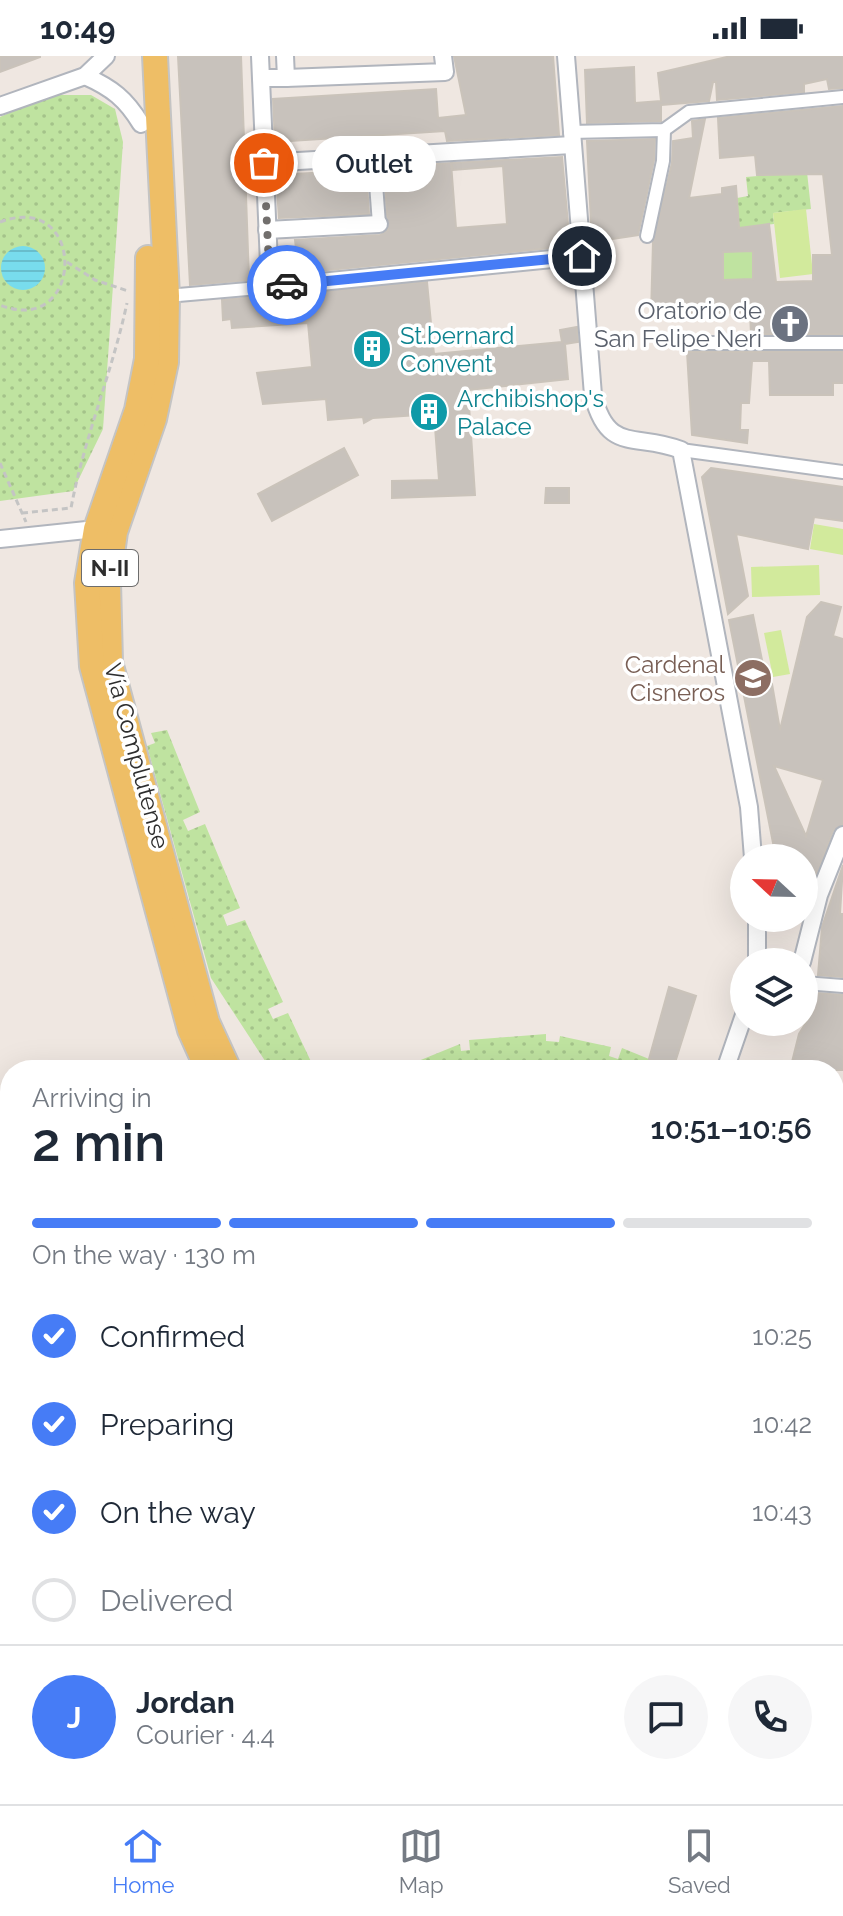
<!DOCTYPE html>
<html lang="en">
<head>
<meta charset="utf-8">
<style>
	body { margin:0; font-family:Raleway,sans-serif; background:#f6f6f7; color:#1f2937; height:100vh; display:flex; flex-direction:column; font-size:30px; white-space:nowrap }
	* { box-sizing:border-box; margin:0 }
	p { font-size:26px; color:#747a83 }
	.icon { flex:none; width:44px; height:44px; fill:none; stroke:currentColor; stroke-width:2; stroke-linecap:round; stroke-linejoin:round }
	.map { position:relative; flex:1; overflow:hidden }
	.panel { position:absolute; left:0px; top:1004px; width:844px; height:744px; display:flex; flex-direction:column; background:#fff; border-radius:32px 32px 0 0; box-shadow:0 8px 32px #0002 }
	.panel>* { flex:none }
	.needle { width:52px; rotate:292deg }
	.controls { position:absolute; left:730px; top:788px; display:grid; gap:16px }
	.controls a { display:grid; place-items:center; width:88px; height:88px; border-radius:50%; background:#fff; box-shadow:0 8px 32px #0002; font-size:40px }
	.pin { position:absolute; display:grid; place-items:center; width:68px; height:68px; color:#fff; margin:-34px; border:4px solid #fff; border-radius:50%; box-shadow:0 2px 8px #0007 }
	.courier { position:absolute; display:grid; place-items:center; width:80px; height:80px; margin:-40px; border:6px solid #467cf6; border-radius:50%; background:#fff; color:#222; box-shadow:0 2px 10px #0007 }
	.bubble { position:absolute; height:56px; border-radius:28px; background:#fff; box-shadow:0 8px 32px #0002; font-size:26px; font-weight:600; line-height:56px; text-align:center }
	.summary em { font-style:normal; font-weight:600 }
	.summary div { display:flex; flex-direction:column-reverse }
	.summary { display:flex; align-items:center; justify-content:space-between; height:136px; padding:0 32px }
	h1 { font-size:52px; font-weight:600; line-height:60px }
	.bar { display:grid; grid-template-columns:repeat(4,1fr); gap:12px 8px; align-content:center; height:96px; padding:0 32px }
	.bar i { height:10px; border-radius:6px; background:#e0e1e3 }
	.bar .current { background:#467cf6 }
	.bar p { grid-column:span 4 }
	.line { display:flex; align-items:center; gap:20px; padding:0 32px; border-top:2px solid #e0e1e3 }
	.line div { flex:1 }
	.round { display:grid; place-items:center; flex:none; width:84px; height:84px; border-radius:42px; background:#f6f6f7 }
	ol { padding:0 32px; list-style:none }
	li { display:flex; align-items:center; gap:24px; height:88px }
	li p { margin-inline-start:auto }
	li .icon { padding:8px; border-radius:50%; background:#467cf6; color:#fff; stroke-width:4 }
	li:last-child { color:#747a83 }
	li i { width:44px; height:44px; border:4px solid #e0e1e3; border-radius:50% }
	.status { display:flex; justify-content:space-between; align-items:center; height:56px; padding:0 40px; background:#fff; direction:ltr }
	.status svg { height:22px; fill:currentColor }
	.dock { display:flex; justify-content:space-around; align-items:center; height:112px; border-top:2px solid #e0e1e3; background:#fff; font-size:22px; color:#747a83 }
	.dock a { display:grid; justify-items:center; gap:4px }
	.dock .current { color:#467cf6 }
	.map>svg:first-child { display:block }
	.grass { fill:url(#grass-dots) }
	.garden { fill:#bfe3a0 }
	.pitch { fill:#d2ea9c }
	.water { fill:url(#water-rules) }
	.building { fill:#c8c2bc; stroke:#cac3ba; stroke-width:2; fill-rule:evenodd }
	.lines { fill:none; stroke-linecap:round; stroke-linejoin:round }
	.pedestrian-casing { stroke:#b1b5bd; stroke-width:16 }
	.minor-casing { stroke:#b1b5bd; stroke-width:20 }
	.tertiary-casing { stroke:#b1b5bd; stroke-width:24 }
	.primary-casing { stroke:#c4c4c4; stroke-width:28 }
	.path { stroke:#c4c4c4; stroke-width:3; stroke-dasharray:6 4; stroke-linecap:butt }
	.pedestrian { stroke:#fff; stroke-width:12 }
	.minor { stroke:#fff; stroke-width:16 }
	.tertiary { stroke:#fff; stroke-width:20 }
	.primary { stroke:#eebe66; stroke-width:24 }
	.done { stroke:#726f6d; stroke-width:8; stroke-dasharray:0 14.4 }
	.route { stroke:#467cf6; stroke-width:10 }
	.labels { text-anchor:middle; dominant-baseline:central; stroke-width:7; stroke-linejoin:round; paint-order:stroke }
	.shield { fill:#fff; stroke:#6d6d6d; stroke-width:2 }
	.shield-label { font-size:22px; font-weight:bold; fill:#2e2e2e }
	.worship-label { font-size:24px; fill:#5b616d; stroke:#fff; text-anchor:end }
	.culture-label { font-size:24px; fill:#0d838f; stroke:#fff; text-anchor:start }
	.education-label { font-size:24px; fill:#785e54; stroke:#fff; text-anchor:end }
	.street-label { font-size:24px; fill:#2e2e2e; stroke:#fff }
</style>
</head>
<body>
<div class="status"><b>10:49</b><svg viewBox="0 0 49 12"><path d="M0 12V9h3v3zM5 12V6h3v6zM10 12V3h3v9zM15 12V0h3v12zM26 1h20v11H26zM47 4h2v5h-2z"/></svg></div>
<div class="map">
<svg width="843" height="1748" viewBox="0 0 843 1748">
	<defs>
		<pattern id="grass-dots" width="8" height="8" patternUnits="userSpaceOnUse" patternTransform="scale(2)"><rect width="8" height="8" fill="#bfe3a0"/><path d="M2 2h.1M6 6h.1" fill="none" stroke="#a4c38a" stroke-width="1.8" stroke-linecap="round"/></pattern>
		<pattern id="water-rules" width="6" height="5" patternUnits="userSpaceOnUse" patternTransform="scale(2)"><rect width="6" height="5" fill="#78dced"/><path d="M0 2.5h6" fill="none" stroke="#68bdcc"/></pattern>
	</defs>
	<rect width="100%" height="100%" fill="#efe7e1"/>
	<!-- grass -->
	<g class="grass">
		<path d="M50,39H91L115,53L123,86L103,373L73,435L0,445V61Z"/>
		<path d="M807,116L811,153L773,157L774,168L739,172L737,142L748,140L746,121Z"/>
		<path d="M167,674L200,756L183,764L188,775L205,768L240,852L223,859L227,870L245,864L283,946L268,953L273,963L288,957L315,1014H271L211,922L147,690L155,687L151,677Z"/>
		<path d="M546,978V985L559,986L560,980L611,991L609,1000L618,1003L622,992L676,1014L401,1012L460,988L461,995L470,994L469,984Z"/>
		<rect x="834" y="1228" width="9" height="89"/>
		<path d="M398,1738H497L496,1748H397Z"/>
		<path d="M559,1738H639V1748H557Z"/>
	</g>
	<!-- garden -->
	<path class="garden" d="M753,195V223L723,224V196Z"/>
	<!-- pitch -->
	<g class="pitch">
		<path d="M806,153L813,218L780,222L773,157Z"/>
		<path d="M814,468L843,473V499L810,493Z"/>
		<path d="M819,509L820,539L752,541L751,511Z"/>
		<path d="M781,574L790,618L773,621L764,577Z"/>
	</g>
	<!-- water -->
	<circle class="water" cx="23" cy="212" r="22"/>
	<!-- building -->
	<g class="building">
		<path d="M0,0H40V1L0,16Z"/>
		<path d="M178,0H241L249,224L190,229Z"/>
		<path d="M454,0H553L559,79L447,85L445,75L275,86L273,43L436,33L438,62L466,59Z"/>
		<path d="M731,0H843V32L829,33L827,23L804,28V36L717,44L716,26H713L709,45L661,49V65L587,67L585,14L634,11L635,47L661,45L658,17Z"/>
		<path d="M843,50V278H751L750,256L651,259L653,186L672,107L673,85L693,82L692,65L705,63L689,142L722,138V132L736,130L739,172L769,168L776,226L813,225V199H832L823,118L757,119L755,99L720,102L718,62ZM753,195V223L723,224V196Z"/>
		<path d="M655,83L654,104L638,179L592,186L587,85Z"/>
		<path d="M562,101L570,190L299,217L295,184L380,179L388,174L384,112L451,107L456,172L507,168L503,110L453,114L451,107Z"/>
		<path d="M366,114L369,158L279,162L276,119Z"/>
		<path d="M427,226L434,298L562,286L560,274L577,271L578,286L565,288L568,323L468,334L475,439L392,442V425L439,424L434,358L373,362L364,367L363,361L328,364L326,343L263,348L257,317L312,311L308,267L232,272L231,263L223,264L222,244Z"/>
		<path d="M687,296H843V327H833V339H770L769,305H752L749,347H741L740,374H748L747,387L692,379Z"/>
		<path d="M344,392L358,419L272,465L258,438Z"/>
		<path d="M711,412L843,431V465L814,461L808,493L736,478L748,540L728,558L702,421Z"/>
		<path d="M546,432H569V447H545Z"/>
		<path d="M821,546L841,551L833,580L843,583V768L833,775L804,853V802H776L729,564L753,559L767,629L772,628L780,674L807,561ZM774,710L823,724L806,780Z"/>
		<path d="M843,809L840,858H843V921L818,919L822,871Z"/>
		<path d="M669,931L696,940L673,1013L649,1003Z"/>
		<path d="M816,937L843,939V1014H790L799,978L814,954Z"/>
	</g>
	<g class="lines">
		<!-- pedestrian casing -->
		<g class="pedestrian-casing">
			<g id="pedestrian">
				<path d="M570,76L664,74L689,56L843,41"/>
				<path d="M374,101L379,168"/>
				<path d="M647,180L663,105L664,74"/>
				<path d="M167,240L270,231"/>
				<path d="M686,287H843"/>
				<path d="M681,394L843,416"/>
				<path d="M804,927L843,930"/>
				<path d="M834,1549H843"/>
			</g>
		</g>
		<!-- minor casing -->
		<g class="minor-casing">
			<g id="minor">
				<path d="M260,0L270,231L582,200"/>
				<path d="M566,0L593,339C608,399 636,376 681,394L749,751L753,802"/>
				<path d="M85,20C112,32 126,43 141,68"/>
				<path d="M261,22H286L285,0"/>
				<path d="M286,22L445,16L443,0"/>
				<path d="M0,50L85,20L106,0"/>
				<path d="M264,107L572,89"/>
				<path d="M267,174L379,168"/>
				<path d="M0,483L96,473"/>
				<path d="M757,862V906"/>
				<path d="M802,906L819,839L843,779"/>
				<path d="M725,1014L744,959"/>
				<path d="M834,1111L843,1116"/>
				<path d="M834,1212H843"/>
				<path d="M834,1339H843"/>
				<path d="M834,1367H843"/>
				<path d="M0,1669L10,1672"/>
				<path d="M702,1738L712,1748"/>
				<path d="M129,1748L131,1738"/>
				<path d="M379,1748L380,1738"/>
				<path d="M661,1748L674,1738"/>
			</g>
		</g>
		<!-- tertiary casing -->
		<g class="tertiary-casing">
			<path id="tertiary" d="M0,1186L10,1179"/>
		</g>
		<!-- primary casing -->
		<g class="primary-casing">
			<g id="primary">
				<path d="M155,0L167,240L166,306L154,363L115,476L108,526L110,606L207,966L229,1014"/>
				<path d="M148,202L147,303L137,354L96,473L87,527L92,610L190,974L208,1014"/>
				<path d="M522,1748L523,1738"/>
				<path d="M544,1748L545,1738"/>
			</g>
		</g>
		<!-- path -->
		<g class="path">
			<path d="M0,166C88,133 85,283 0,249"/>
			<path d="M67,206L95,224L128,235"/>
			<path d="M0,407L26,466"/>
			<path d="M22,457L71,452C84,382 112,317 127,247"/>
			<path d="M834,1264L843,1260"/>
			<path d="M834,1290L843,1291"/>
		</g>
		<!-- pedestrian -->
		<use href="#pedestrian" class="pedestrian"/>
		<!-- minor -->
		<use href="#minor" class="minor"/>
		<!-- tertiary -->
		<use href="#tertiary" class="tertiary"/>
		<!-- primary -->
		<use href="#primary" class="primary"/>
	</g>
	<g class="lines">
		<!-- done -->
		<path class="done" d="M264,107L270,231L287,229"/>
		<!-- route -->
		<path class="route" d="M287,229L582,200"/>
	</g>
	<!-- icons -->
	<defs>
		<g id="church-disc" transform="scale(2)"><circle r="9.5" fill="#6b7280" stroke="#fff"/><path d="M-1.2-6h2.4v3.5h3.3v2.4h-3.3V6h-2.4V-.1h-3.3v-2.4h3.3Z" fill="#fff"/></g>
		<g id="building-disc" transform="scale(2)"><circle r="9.5" fill="#0f9aa8" stroke="#fff"/><path d="M-4-6H4V6H1V3H-1V6H-4ZM-2.5-4.3h1.7v1.8h-1.7ZM.8-4.3h1.7v1.8H.8ZM-2.5-1h1.7V.8h-1.7ZM.8-1h1.7V.8H.8Z" fill="#fff"/></g>
		<g id="university-disc" transform="scale(2)"><circle r="9.5" fill="#8d6e63" stroke="#fff"/><path d="M0-5L7-2L0 1L-7-2ZM-4 1L0 2.5L4 1V4Q0 6-4 4Z" fill="#fff"/></g>
	</defs>
	<g fill-rule="evenodd">
		<use href="#church-disc" x="790" y="268"/>
		<use href="#building-disc" x="372" y="293"/>
		<use href="#building-disc" x="429" y="356"/>
		<use href="#university-disc" x="753" y="622"/>
	</g>
	<g class="labels">
		<!-- shield labels -->
		<rect class="shield" x="82" y="494" width="56" height="36" rx="6"/>
		<g class="shield-label">
			<text x="110" y="512">N-II</text>
		</g>
		<!-- worship labels -->
		<g class="worship-label">
			<text x="762" y="254">Oratorio de<tspan x="762" dy="28">San Felipe Neri</tspan></text>
		</g>
		<!-- culture labels -->
		<g class="culture-label">
			<text x="400" y="279">St.bernard<tspan x="400" dy="28">Convent</tspan></text>
			<text x="457" y="342">Archibishop's<tspan x="457" dy="28">Palace</tspan></text>
		</g>
		<!-- education labels -->
		<g class="education-label">
			<text x="725" y="608">Cardenal<tspan x="725" dy="28">Cisneros</tspan></text>
		</g>
		<!-- street labels -->
		<g class="street-label">
			<text transform="translate(137 700) rotate(75)">Vía Complutense</text>
		</g>
	</g>
</svg>
<div class="controls">
<a><svg class="needle" viewBox="-14 -14 28 28"><path d="M0-13l5 13h-10z" fill="#e53935"/><path d="M0 13l5-13h-10z" fill="#747a83"/></svg></a>
<a><svg class="icon" aria-label="layers" viewBox="0 0 24 24"><path d="M12 4l9 5-9 5-9-5zM3 14l9 5 9-5"/></svg></a>
</div>
<div class="pin" style="left:264px;top:107px;background:#ea580c"><svg class="icon" aria-label="bag" viewBox="0 0 24 24"><path d="M5 8h14l-1 12H6zM9 8a3 3 0 0 1 6 0"/></svg></div>
<div class="pin" style="left:582px;top:200px;background:#1f2937"><svg class="icon" aria-label="home" viewBox="0 0 24 24"><path d="M3 11l9-7 9 7M6 9v11h12V9"/></svg></div>
<div class="courier" style="left:287px;top:229px"><svg class="icon" aria-label="car" viewBox="0 0 24 24"><path d="M5 17H2v-5l4-1 3-4h7l3 4 3 1v5h-3M9 17h6M6 11h13"/><circle cx="7" cy="17" r="2"/><circle cx="17" cy="17" r="2"/></svg></div>
<div class="bubble" style="left:312px;top:80px;width:124px">Outlet</div>
<section class="panel">
<div class="summary"><div><h1>2 min</h1><p>Arriving in</p></div><em>10:51–10:56</em></div>
<div class="bar"><i class="current"></i><i class="current"></i><i class="current"></i><i></i><p>On the way · 130 m</p></div>
<ol>
<li><svg class="icon" aria-label="check" viewBox="0 0 24 24"><path d="M5 12l5 5 9-10"/></svg>Confirmed<p>10:25</p></li>
<li><svg class="icon" aria-label="check" viewBox="0 0 24 24"><path d="M5 12l5 5 9-10"/></svg>Preparing<p>10:42</p></li>
<li><svg class="icon" aria-label="check" viewBox="0 0 24 24"><path d="M5 12l5 5 9-10"/></svg>On the way<p>10:43</p></li>
<li><i></i>Delivered</li>
</ol>
<div class="line" style="height:144px"><b class="round" style="background:#467cf6;color:#fff">J</b><div><b>Jordan</b><p>Courier · 4.4</p></div><a class="round"><svg class="icon" aria-label="chat" viewBox="0 0 24 24"><path d="M4 5h16v11H9l-5 4z"/></svg></a><a class="round"><svg class="icon" aria-label="phone" viewBox="0 0 24 24"><path d="M5 4h4l2 5-3 2q2 4 5 5l2-3 5 2v4C11 20 4 13 5 4z"/></svg></a></div>
</section>
</div>
<nav class="dock">
<a class="current"><svg class="icon" aria-label="home" viewBox="0 0 24 24"><path d="M3 11l9-7 9 7M6 9v11h12V9"/></svg>Home</a>
<a><svg class="icon" aria-label="map" viewBox="0 0 24 24"><path d="M3 6l6-2 6 2 6-2v14l-6 2-6-2-6 2zM9 4v14M15 6v14"/></svg>Map</a>
<a><svg class="icon" aria-label="saved" viewBox="0 0 24 24"><path d="M7 4h10v16l-5-4-5 4z"/></svg>Saved</a>
</nav>
</body>
</html>
